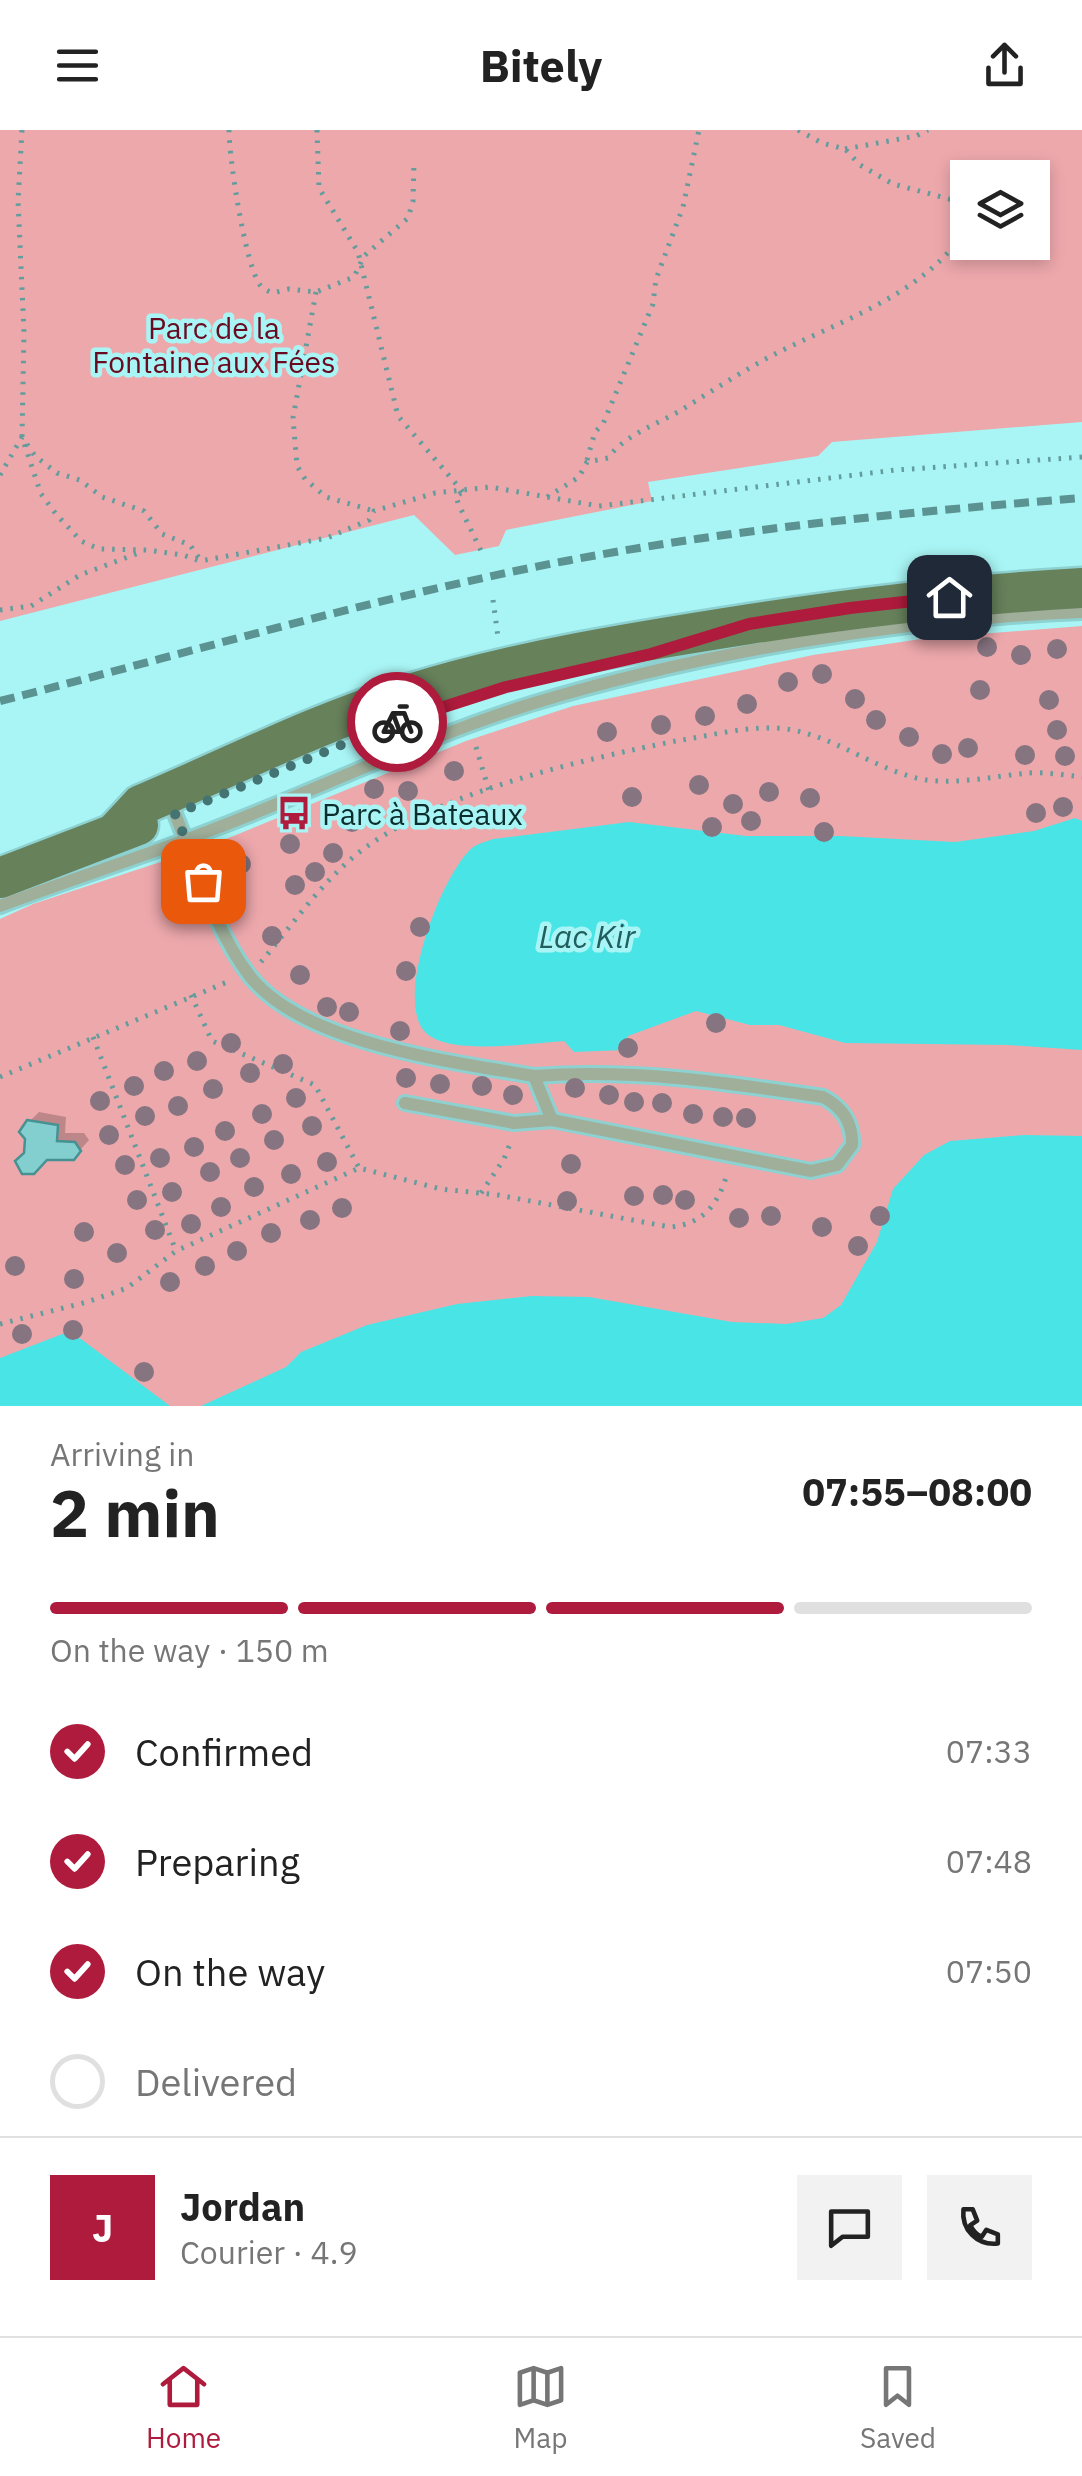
<!DOCTYPE html>
<html lang="en">
<head>
<meta charset="utf-8">
<style>
	body { margin:0; font-family:"IBM Plex Sans",sans-serif; background:#f2f2f2; color:#222; height:100vh; display:flex; flex-direction:column; font-size:38px; white-space:nowrap }
	* { box-sizing:border-box; margin:0 }
	p { font-size:32px; color:#767676 }
	.icon { flex:none; width:55px; height:55px; fill:none; stroke:currentColor; stroke-width:2; stroke-linecap:round; stroke-linejoin:round }
	.map { position:relative; height:1276px; overflow:hidden }
	.drawer { display:flex; flex-direction:column; background:#fff; flex:1 }
	.drawer>* { flex:none }
	.tools { position:absolute; left:950px; top:30px; display:grid; gap:20px }
	.tools a { display:grid; place-items:center; width:100px; height:100px; border-radius:0px; background:#fff; box-shadow:0 5px 15px #0003; font-size:50px }
	.pin { position:absolute; display:grid; place-items:center; width:85px; height:85px; color:#fff; margin:-42px; border-radius:20px; box-shadow:0 5px 15px #0006 }
	.courier { position:absolute; display:grid; place-items:center; width:100px; height:100px; margin:-50px; border:8px solid #af1b3c; border-radius:50%; background:#fff; color:#222; box-shadow:0 2px 12px #0007 }
	.head em { font-style:normal; font-weight:800 }
	.head div { display:flex; flex-direction:column-reverse }
	.head { display:flex; align-items:center; justify-content:space-between; height:170px; padding:0 50px }
	h1 { font-size:65px; font-weight:800; line-height:75px }
	.bar { display:grid; grid-template-columns:repeat(4,1fr); gap:15px 10px; align-content:center; height:120px; padding:0 50px }
	.bar i { height:12px; border-radius:8px; background:#e0e0e0 }
	.bar .selected { background:#af1b3c }
	.bar p { grid-column:span 4 }
	.line { display:flex; align-items:center; gap:25px; padding:0 50px; border-top:2px solid #e0e0e0 }
	.line div { flex:1 }
	.round { display:grid; place-items:center; flex:none; width:105px; height:105px; border-radius:0px; background:#f2f2f2 }
	ol { padding:0 50px; list-style:none }
	li { display:flex; align-items:center; gap:30px; height:110px }
	li p { margin-inline-start:auto }
	li .icon { padding:10px; border-radius:50%; background:#af1b3c; color:#fff; stroke-width:4 }
	li:last-child { color:#767676 }
	li i { width:55px; height:55px; border:5px solid #e0e0e0; border-radius:50% }
	header { display:flex; justify-content:space-between; align-items:center; height:130px; padding:0 50px; background:#fff; font-size:45px; font-weight:800 }
	.tabs { display:flex; justify-content:space-around; align-items:center; height:140px; border-top:2px solid #e0e0e0; background:#fff; font-size:28px; color:#767676 }
	.tabs a { display:grid; justify-items:center; gap:5px }
	.tabs .selected { color:#af1b3c }
	.map>svg:first-child { display:block }
	.green { fill:#eda8ac; fill-rule:evenodd }
	.water { fill:#49e5e6 }
	.shadow { fill:#0003 }
	.building { fill:#83cece; stroke:#469191; stroke-width:2.5 }
	.lines { fill:none; stroke-linecap:round; stroke-linejoin:round }
	.service-casing { stroke:#8dd1d1; stroke-width:18 }
	.primary-casing { stroke:#8dd1d1; stroke-width:45 }
	.path { stroke:#639c9c; stroke-width:5; stroke-dasharray:2.5 8; stroke-linecap:butt }
	.service { stroke:#a0af9a; stroke-width:12 }
	.primary { stroke:#67815b; stroke-width:40 }
	.rail { stroke:#5b9292; stroke-width:8; stroke-dasharray:15 8; stroke-linecap:butt }
	.tree { fill:#867480 }
	.done { stroke:#437373; stroke-width:10; stroke-dasharray:0 18 }
	.route { stroke:#af1b3c; stroke-width:12 }
	.labels { text-anchor:middle; dominant-baseline:central; stroke-width:9; stroke-linejoin:round; paint-order:stroke }
	.park-label { font-size:30px; fill:#690a20; stroke:#a9f5f5 }
	.poi-label { font-size:30px; fill:#0c2d2d; stroke:#a9f5f5; text-anchor:start }
	.water-label { font-size:32px; font-style:italic; fill:#205e5f; stroke:#a9f5f5 }
</style>
</head>
<body>
<header><svg class="icon" aria-label="menu" viewBox="0 0 24 24"><path d="M4 6h16M4 12h16M4 18h16"/></svg>Bitely<svg class="icon" aria-label="share" viewBox="0 0 24 24"><path d="M12 15V3M7 8l5-5 5 5M5 13v7h14v-7"/></svg></header>
<div class="map">
<svg width="1082" height="1276" viewBox="0 0 1082 1276">
	<rect width="100%" height="100%" fill="#a9f5f5"/>
	<!-- green -->
	<g class="green">
		<path d="M0,0H1082V292L832,312L818,326L648,352L652,371L506,400L499,416L455,425L414,385L0,491ZM968,48H1032V112H968Z"/>
		<path d="M1082,496V1276H0V789L33,774L209,716L466,611L573,576L813,525L928,508Z"/>
	</g>
	<!-- water -->
	<g class="water">
		<path d="M1075,688L1082,691V920L1008,915L845,913L779,895H750L696,881L628,906L624,920L574,922L564,911C531,913 450,926 426,903C393,872 441,745 472,718C478,713 486,712 493,709L629,692L746,706H840L955,712L1034,701Z"/>
		<path d="M1024,1005L1082,1006V1276H201L286,1237L301,1222L367,1195L457,1174L532,1166L589,1167L732,1192L786,1194L823,1188L841,1175L877,1112L893,1059L924,1025L950,1011Z"/>
		<path d="M65,1203L81,1209L170,1276H0V1228Z"/>
	</g>
	<!-- shadow -->
	<path class="shadow" d="M39,982L66,987L65,1003H84L89,1010L73,1028L26,1023L29,992Z"/>
	<!-- building -->
	<path class="building" d="M27,990L58,995L57,1011L75,1012L81,1021L74,1030H47L34,1044H22L15,1031L24,1023L25,1009L19,1002Z"/>
	<g class="lines">
		<!-- service casing -->
		<g class="service-casing">
			<g id="service">
				<path d="M175,684C197,737 214,799 249,845C302,914 454,932 534,946L552,990"/>
				<path d="M0,776C71,749 143,727 214,699C320,659 422,608 531,574C702,522 903,489 1082,482"/>
				<path d="M405,973L514,993L552,990L811,1041L837,1035L852,1015C853,993 842,977 823,967C723,952 635,939 534,946"/>
			</g>
		</g>
		<!-- primary casing -->
		<g class="primary-casing">
			<g id="primary">
				<path d="M116,702L141,675C229,638 316,593 407,565C519,530 635,512 750,494C861,477 970,464 1082,458"/>
				<path d="M0,748L138,695"/>
			</g>
		</g>
		<!-- path -->
		<g class="path">
			<path d="M22,0L18,71L24,202L22,307L41,364L56,384L81,411L99,419L147,420L183,425L200,431L327,408L369,390L374,381L435,363L490,357L599,376L896,340L1082,327"/>
			<path d="M229,0C229,28 245,134 260,155C263,159 268,161 273,163L289,159L316,162L354,147L364,126L408,88L413,71L414,33"/>
			<path d="M317,0L319,58L358,122L398,286L463,362"/>
			<path d="M798,0L822,13L845,19L860,35L893,54L968,74"/>
			<path d="M845,19L916,6L928,0"/>
			<path d="M316,162L293,288L297,336L305,349L326,367L374,381"/>
			<path d="M587,330L595,302L603,294L653,174L656,149L683,77L699,0"/>
			<path d="M0,345L22,307L35,326L57,343L80,350L102,367L144,381L162,404L190,415L199,428"/>
			<path d="M461,363L456,366L458,373L483,425"/>
			<path d="M547,367L579,347L587,332L608,328C625,305 653,296 678,282C709,263 739,243 771,226C838,191 929,164 968,95"/>
			<path d="M493,470L498,507"/>
			<path d="M0,480L31,476L80,445L144,421"/>
			<path d="M476,617L489,661"/>
			<path d="M261,832C294,793 327,744 369,715C446,661 584,629 676,611C708,606 742,597 774,598C822,599 864,633 909,646C947,658 991,646 1029,643C1046,642 1065,645 1082,647"/>
			<path d="M191,865L212,911L315,955L359,1038"/>
			<path d="M93,907L176,1121"/>
			<path d="M0,947L232,850"/>
			<path d="M481,1063L504,1029L512,1009"/>
			<path d="M0,1194L87,1172L127,1158L176,1121L359,1038L441,1059L498,1065L670,1097C703,1094 718,1075 727,1044"/>
		</g>
		<!-- service -->
		<use href="#service" class="service"/>
		<!-- primary -->
		<use href="#primary" class="primary"/>
		<!-- rail -->
		<path class="rail" d="M0,571C161,530 321,483 483,448C680,404 882,384 1082,368"/>
	</g>
	<!-- trees -->
	<g class="tree">
		<circle cx="987" cy="517" r="10"/>
		<circle cx="1057" cy="519" r="10"/>
		<circle cx="1021" cy="525" r="10"/>
		<circle cx="822" cy="544" r="10"/>
		<circle cx="788" cy="552" r="10"/>
		<circle cx="980" cy="560" r="10"/>
		<circle cx="855" cy="569" r="10"/>
		<circle cx="1049" cy="570" r="10"/>
		<circle cx="747" cy="574" r="10"/>
		<circle cx="705" cy="586" r="10"/>
		<circle cx="876" cy="590" r="10"/>
		<circle cx="661" cy="595" r="10"/>
		<circle cx="1057" cy="600" r="10"/>
		<circle cx="607" cy="602" r="10"/>
		<circle cx="909" cy="607" r="10"/>
		<circle cx="968" cy="618" r="10"/>
		<circle cx="942" cy="624" r="10"/>
		<circle cx="1025" cy="625" r="10"/>
		<circle cx="1065" cy="626" r="10"/>
		<circle cx="454" cy="641" r="10"/>
		<circle cx="699" cy="655" r="10"/>
		<circle cx="374" cy="659" r="10"/>
		<circle cx="408" cy="661" r="10"/>
		<circle cx="769" cy="662" r="10"/>
		<circle cx="632" cy="667" r="10"/>
		<circle cx="810" cy="668" r="10"/>
		<circle cx="733" cy="674" r="10"/>
		<circle cx="1063" cy="677" r="10"/>
		<circle cx="1036" cy="683" r="10"/>
		<circle cx="751" cy="691" r="10"/>
		<circle cx="352" cy="692" r="10"/>
		<circle cx="712" cy="697" r="10"/>
		<circle cx="824" cy="702" r="10"/>
		<circle cx="290" cy="714" r="10"/>
		<circle cx="333" cy="723" r="10"/>
		<circle cx="241" cy="734" r="10"/>
		<circle cx="315" cy="742" r="10"/>
		<circle cx="295" cy="755" r="10"/>
		<circle cx="420" cy="797" r="10"/>
		<circle cx="272" cy="806" r="10"/>
		<circle cx="406" cy="841" r="10"/>
		<circle cx="300" cy="845" r="10"/>
		<circle cx="327" cy="877" r="10"/>
		<circle cx="349" cy="882" r="10"/>
		<circle cx="716" cy="893" r="10"/>
		<circle cx="400" cy="901" r="10"/>
		<circle cx="231" cy="913" r="10"/>
		<circle cx="628" cy="918" r="10"/>
		<circle cx="197" cy="931" r="10"/>
		<circle cx="283" cy="934" r="10"/>
		<circle cx="164" cy="941" r="10"/>
		<circle cx="250" cy="943" r="10"/>
		<circle cx="406" cy="948" r="10"/>
		<circle cx="440" cy="954" r="10"/>
		<circle cx="134" cy="956" r="10"/>
		<circle cx="482" cy="956" r="10"/>
		<circle cx="575" cy="958" r="10"/>
		<circle cx="213" cy="959" r="10"/>
		<circle cx="513" cy="965" r="10"/>
		<circle cx="609" cy="965" r="10"/>
		<circle cx="296" cy="968" r="10"/>
		<circle cx="100" cy="971" r="10"/>
		<circle cx="634" cy="972" r="10"/>
		<circle cx="662" cy="973" r="10"/>
		<circle cx="178" cy="976" r="10"/>
		<circle cx="262" cy="984" r="10"/>
		<circle cx="693" cy="984" r="10"/>
		<circle cx="145" cy="986" r="10"/>
		<circle cx="723" cy="987" r="10"/>
		<circle cx="746" cy="988" r="10"/>
		<circle cx="312" cy="996" r="10"/>
		<circle cx="225" cy="1001" r="10"/>
		<circle cx="109" cy="1005" r="10"/>
		<circle cx="274" cy="1010" r="10"/>
		<circle cx="194" cy="1017" r="10"/>
		<circle cx="160" cy="1028" r="10"/>
		<circle cx="240" cy="1028" r="10"/>
		<circle cx="327" cy="1032" r="10"/>
		<circle cx="571" cy="1034" r="10"/>
		<circle cx="125" cy="1035" r="10"/>
		<circle cx="210" cy="1042" r="10"/>
		<circle cx="291" cy="1044" r="10"/>
		<circle cx="254" cy="1057" r="10"/>
		<circle cx="172" cy="1062" r="10"/>
		<circle cx="663" cy="1065" r="10"/>
		<circle cx="634" cy="1066" r="10"/>
		<circle cx="137" cy="1070" r="10"/>
		<circle cx="685" cy="1070" r="10"/>
		<circle cx="567" cy="1071" r="10"/>
		<circle cx="221" cy="1077" r="10"/>
		<circle cx="342" cy="1078" r="10"/>
		<circle cx="771" cy="1086" r="10"/>
		<circle cx="880" cy="1086" r="10"/>
		<circle cx="739" cy="1088" r="10"/>
		<circle cx="310" cy="1090" r="10"/>
		<circle cx="191" cy="1094" r="10"/>
		<circle cx="822" cy="1097" r="10"/>
		<circle cx="155" cy="1100" r="10"/>
		<circle cx="84" cy="1102" r="10"/>
		<circle cx="271" cy="1103" r="10"/>
		<circle cx="858" cy="1116" r="10"/>
		<circle cx="237" cy="1121" r="10"/>
		<circle cx="117" cy="1123" r="10"/>
		<circle cx="15" cy="1136" r="10"/>
		<circle cx="205" cy="1136" r="10"/>
		<circle cx="74" cy="1149" r="10"/>
		<circle cx="170" cy="1152" r="10"/>
		<circle cx="73" cy="1200" r="10"/>
		<circle cx="22" cy="1204" r="10"/>
		<circle cx="144" cy="1242" r="10"/>
	</g>
	<g class="lines">
		<!-- done -->
		<path class="done" d="M203,751L175,684L397,592"/>
		<!-- route -->
		<path class="route" d="M397,592L506,557L651,524L749,494L850,478L949,467"/>
	</g>
	<!-- icons -->
	<defs>
		<g id="bus-bare" transform="scale(2.7)"><path d="M-5-6H5V4H4V6H2V4H-2V6H-4V4H-5ZM-3.5-4V0h7V-4ZM-3.5 1.2v1.5H-2V1.2ZM2 1.2v1.5H3.5V1.2Z" fill="#af1b3c" stroke="#a9f5f5" stroke-width="2.5" paint-order="stroke"/></g>
	</defs>
	<g fill-rule="evenodd">
		<use href="#bus-bare" x="294" y="683"/>
	</g>
	<g class="labels">
		<!-- park labels -->
		<g class="park-label">
			<text x="214" y="197">Parc de la<tspan x="214" dy="34">Fontaine aux Fées</tspan></text>
		</g>
		<!-- poi labels -->
		<g class="poi-label">
			<text x="322" y="683">Parc à Bateaux</text>
		</g>
		<!-- water labels -->
		<g class="water-label">
			<text x="587" y="806">Lac Kir</text>
		</g>
	</g>
</svg>
<div class="tools">
<a><svg class="icon" aria-label="layers" viewBox="0 0 24 24"><path d="M12 4l9 5-9 5-9-5zM3 14l9 5 9-5"/></svg></a>
</div>
<div class="pin" style="left:203px;top:751px;background:#ea580c"><svg class="icon" aria-label="bag" viewBox="0 0 24 24"><path d="M5 8h14l-1 12H6zM9 8a3 3 0 0 1 6 0"/></svg></div>
<div class="pin" style="left:949px;top:467px;background:#1f2937"><svg class="icon" aria-label="home" viewBox="0 0 24 24"><path d="M3 11l9-7 9 7M6 9v11h12V9"/></svg></div>
<div class="courier" style="left:397px;top:592px"><svg class="icon" aria-label="bike" viewBox="0 0 24 24"><circle cx="6" cy="16" r="4"/><circle cx="18" cy="16" r="4"/><path d="M6 16l4-8h5l3 8M10 8l3 8H6M13 5h3"/></svg></div>
</div>
<section class="drawer">
<div class="head"><div><h1>2 min</h1><p>Arriving in</p></div><em>07:55–08:00</em></div>
<div class="bar"><i class="selected"></i><i class="selected"></i><i class="selected"></i><i></i><p>On the way · 150 m</p></div>
<ol>
<li><svg class="icon" aria-label="check" viewBox="0 0 24 24"><path d="M5 12l5 5 9-10"/></svg>Confirmed<p>07:33</p></li>
<li><svg class="icon" aria-label="check" viewBox="0 0 24 24"><path d="M5 12l5 5 9-10"/></svg>Preparing<p>07:48</p></li>
<li><svg class="icon" aria-label="check" viewBox="0 0 24 24"><path d="M5 12l5 5 9-10"/></svg>On the way<p>07:50</p></li>
<li><i></i>Delivered</li>
</ol>
<div class="line" style="height:180px"><b class="round" style="background:#af1b3c;color:#fff">J</b><div><b>Jordan</b><p>Courier · 4.9</p></div><a class="round"><svg class="icon" aria-label="chat" viewBox="0 0 24 24"><path d="M4 5h16v11H9l-5 4z"/></svg></a><a class="round"><svg class="icon" aria-label="phone" viewBox="0 0 24 24"><path d="M5 4h4l2 5-3 2q2 4 5 5l2-3 5 2v4C11 20 4 13 5 4z"/></svg></a></div>
</section>
<nav class="tabs">
<a class="selected"><svg class="icon" aria-label="home" viewBox="0 0 24 24"><path d="M3 11l9-7 9 7M6 9v11h12V9"/></svg>Home</a>
<a><svg class="icon" aria-label="map" viewBox="0 0 24 24"><path d="M3 6l6-2 6 2 6-2v14l-6 2-6-2-6 2zM9 4v14M15 6v14"/></svg>Map</a>
<a><svg class="icon" aria-label="saved" viewBox="0 0 24 24"><path d="M7 4h10v16l-5-4-5 4z"/></svg>Saved</a>
</nav>
</body>
</html>
